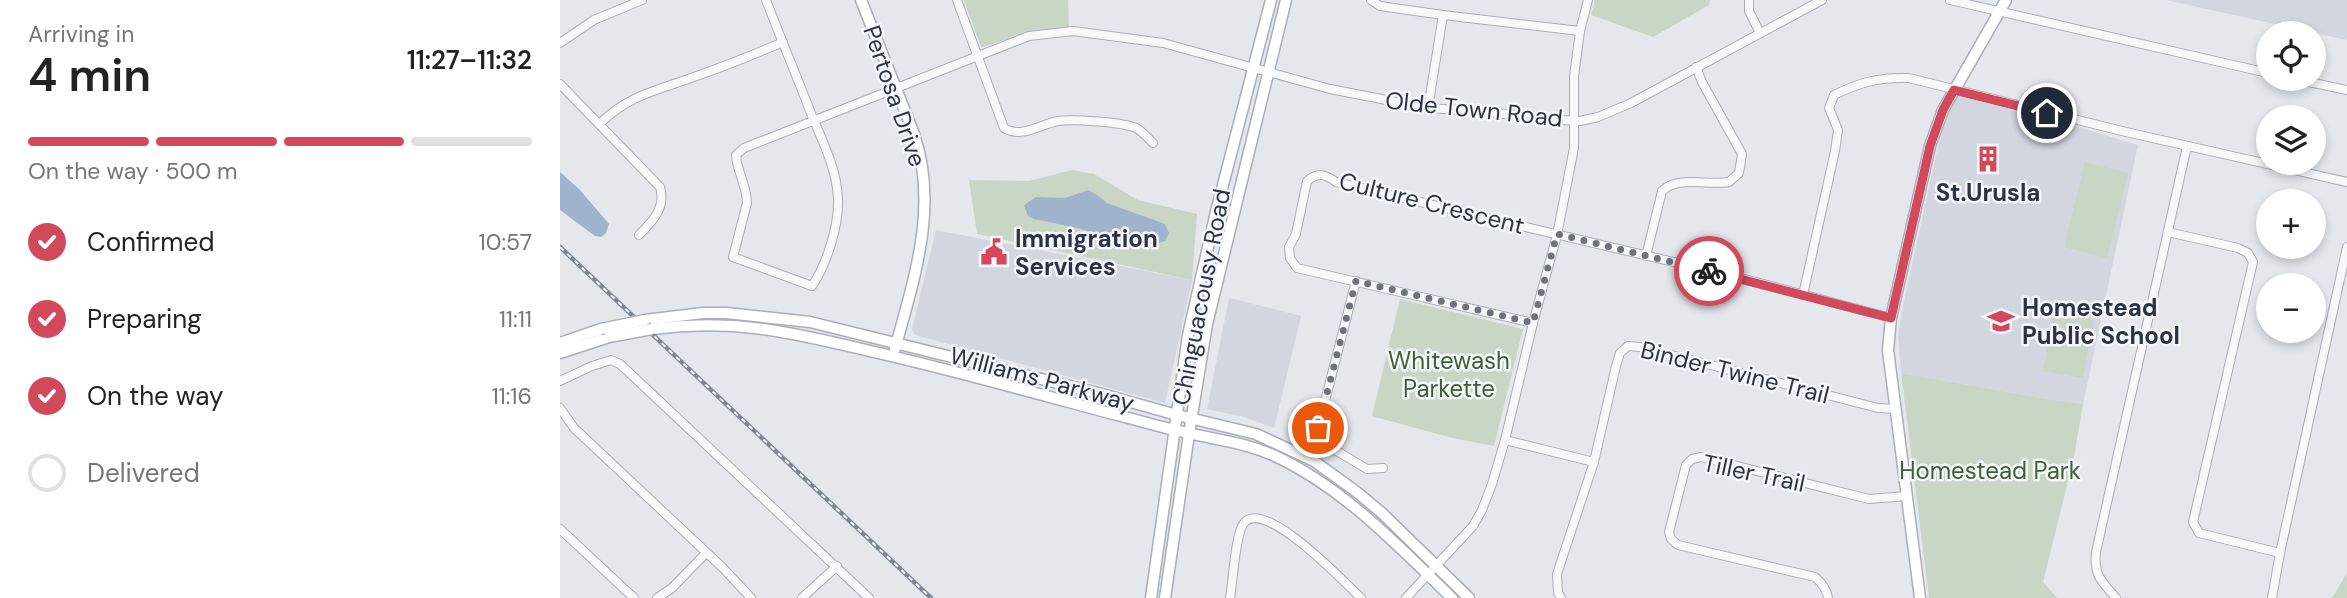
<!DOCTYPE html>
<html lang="en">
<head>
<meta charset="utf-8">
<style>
	body { margin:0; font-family:"DM Sans",sans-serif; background:#f2f2f2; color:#222; height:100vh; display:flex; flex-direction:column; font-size:26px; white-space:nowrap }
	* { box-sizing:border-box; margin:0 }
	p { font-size:23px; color:#767676 }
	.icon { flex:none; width:38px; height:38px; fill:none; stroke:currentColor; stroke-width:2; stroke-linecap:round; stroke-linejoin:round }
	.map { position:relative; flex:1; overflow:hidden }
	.panel { display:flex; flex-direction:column; background:#fff; width:560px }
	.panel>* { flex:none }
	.controls { position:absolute; left:1696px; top:21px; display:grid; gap:14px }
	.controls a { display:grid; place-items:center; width:70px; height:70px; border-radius:50%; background:#fff; box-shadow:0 4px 10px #0003; font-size:35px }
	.pin { position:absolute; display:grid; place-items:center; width:60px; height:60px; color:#fff; margin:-30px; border:4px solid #fff; border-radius:50%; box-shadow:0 2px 7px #0007 }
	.courier { position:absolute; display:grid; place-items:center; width:70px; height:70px; margin:-35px; border:5px solid #d1495b; border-radius:50%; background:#fff; color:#222; box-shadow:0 2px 9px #0007 }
	.overview em { font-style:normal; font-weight:600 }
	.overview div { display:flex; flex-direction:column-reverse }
	.overview { display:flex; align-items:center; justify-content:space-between; height:119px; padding:0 28px }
	h1 { font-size:46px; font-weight:600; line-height:52px }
	.bar { display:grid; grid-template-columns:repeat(4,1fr); gap:10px 7px; align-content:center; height:84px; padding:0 28px }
	.bar i { height:9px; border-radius:5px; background:#e0e0e0 }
	.bar .current { background:#d1495b }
	.bar p { grid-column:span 4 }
	ol { padding:0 28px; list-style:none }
	li { display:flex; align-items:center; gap:21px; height:77px }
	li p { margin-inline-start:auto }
	li .icon { padding:7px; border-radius:50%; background:#d1495b; color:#fff; stroke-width:4 }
	li:last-child { color:#767676 }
	li i { width:38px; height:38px; border:4px solid #e0e0e0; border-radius:50% }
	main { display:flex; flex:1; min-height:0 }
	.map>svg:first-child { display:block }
	.built { fill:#d2d6de }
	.green { fill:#c9d6c5 }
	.water { fill:#9fb4cc }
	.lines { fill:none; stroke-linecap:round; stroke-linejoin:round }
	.street-casing { stroke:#a9aeb7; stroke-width:10 }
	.secondary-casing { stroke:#a9aeb7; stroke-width:13 }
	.street { stroke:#f7f8fa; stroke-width:8 }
	.secondary { stroke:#fff; stroke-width:10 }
	.rail-casing { stroke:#7d8696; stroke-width:4.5 }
	.rail { stroke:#f4f6f9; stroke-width:2; stroke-dasharray:5; stroke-linecap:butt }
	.secondary-bridge-casing { stroke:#a9aeb7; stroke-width:13; stroke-linecap:butt }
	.secondary-bridge { stroke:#fff; stroke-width:10 }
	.done { stroke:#6c737f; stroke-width:7; stroke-dasharray:0 12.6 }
	.route { stroke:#d1495b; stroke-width:9 }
	.labels { text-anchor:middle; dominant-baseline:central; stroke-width:5; stroke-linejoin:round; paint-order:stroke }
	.street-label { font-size:24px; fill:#2b3445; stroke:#f4f6f9 }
	.poi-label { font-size:24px; font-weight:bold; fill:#2b3445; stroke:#f4f6f9; text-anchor:start }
	.park-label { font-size:24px; fill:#3f6138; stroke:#f4f6f9 }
</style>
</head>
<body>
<main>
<section class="panel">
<div class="overview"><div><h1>4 min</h1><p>Arriving in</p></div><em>11:27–11:32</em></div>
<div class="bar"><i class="current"></i><i class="current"></i><i class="current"></i><i></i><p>On the way · 500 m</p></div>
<ol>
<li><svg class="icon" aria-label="check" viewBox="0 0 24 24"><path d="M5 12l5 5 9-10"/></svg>Confirmed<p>10:57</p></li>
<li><svg class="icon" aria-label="check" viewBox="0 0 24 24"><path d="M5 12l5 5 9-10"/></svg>Preparing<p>11:11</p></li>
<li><svg class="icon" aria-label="check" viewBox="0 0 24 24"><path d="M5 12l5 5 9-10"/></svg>On the way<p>11:16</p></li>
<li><i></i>Delivered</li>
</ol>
</section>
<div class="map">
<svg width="1787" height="598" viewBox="0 0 1787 598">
	<rect width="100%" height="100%" fill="#e4e7ec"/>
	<!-- built -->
	<g class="built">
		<path d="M1606,0H1787V40Z"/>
		<path d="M1394,90L1578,145L1523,404L1486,399L1341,373L1338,336L1343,306L1376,155Z"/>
		<path d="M376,230L632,280L605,403L355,335L352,329Z"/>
		<path d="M669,298L741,316L714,428L684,417L647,409Z"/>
	</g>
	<!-- green -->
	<g class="green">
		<path d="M404,0H508L509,28L471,33L421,47Z"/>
		<path d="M1035,0H1150L1149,5L1093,37L1031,15Z"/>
		<path d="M1525,162L1568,173L1547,258L1504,247Z"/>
		<path d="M512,170L534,174L578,200L637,214L632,280L417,234L409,180L469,181Z"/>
		<path d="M840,299L963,329L934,446L892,438L812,416Z"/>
		<path d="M1494,312L1534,320L1523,378L1483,371Z"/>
		<path d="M1341,373L1486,399L1523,404L1514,457L1483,582L1497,598H1369Z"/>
		<path d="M1787,573V598H1772Z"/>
	</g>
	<!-- water -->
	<g class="water">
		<path d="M0,172L20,190L49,224L46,233L41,237L35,236L0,210Z"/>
		<path d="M528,190L537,195L547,203L605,224L609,233L605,241L585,247L517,228L474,219L468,216L464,205L476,197L505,198Z"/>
	</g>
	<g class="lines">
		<!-- street casing -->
		<g class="street-casing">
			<g id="street">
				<path d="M206,0C221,39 237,77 252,116C263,142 277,170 278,199C279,225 267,264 252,286L173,257L187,203C187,186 177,172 176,155L184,148L469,36L513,31L603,43L770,89L868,108L930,112L982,119L1020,121L1038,117L1071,103L1262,0"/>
				<path d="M397,0L444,128C461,139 481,124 498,121C513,119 563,122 576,128C582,131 588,138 593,143"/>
				<path d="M811,0L820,6L883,15L1020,31"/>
				<path d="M1189,0V11L1200,33"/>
				<path d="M1390,0L1708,73"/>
				<path d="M0,43L34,20L82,0"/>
				<path d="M1735,79L1787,90"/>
				<path d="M0,84L100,187C106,208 93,221 79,235"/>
				<path d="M868,108L883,15"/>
				<path d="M39,124C70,95 92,92 131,78C162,67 193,55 223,42"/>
				<path d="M1608,232L1678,248L1688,253L1693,262L1633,522L1639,533L1720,553"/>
				<path d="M1086,256L1102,191C1119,175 1148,186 1169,182L1179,173L1182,154L1142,82L1136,67"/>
				<path d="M796,281L758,428L760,436L765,444L807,469L823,468"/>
				<path d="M1243,295L1275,151L1278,130L1269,108L1274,95C1301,82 1319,77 1349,78L1566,132L1787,182"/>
				<path d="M973,323L737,268L730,258L729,247L736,234L747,181C758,172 765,174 776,182L1177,277L1331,318"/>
				<path d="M0,381L32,366L51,360L60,364L309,598"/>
				<path d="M0,408L14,428L163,568L191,598"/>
				<path d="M945,440L1034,462"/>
				<path d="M0,529L74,598"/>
				<path d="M97,598L112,588L146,553"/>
				<path d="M242,598L277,566"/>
				<path d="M670,598C673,582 675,534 684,523C704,497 785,583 801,598"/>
				<path d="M846,598L913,526L922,510L932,484L945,440L973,323L997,235L1014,148V76L1020,31L1028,0"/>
				<path d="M1001,598L998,593L997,574L1034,462L1056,366L1060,353L1068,346L1080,347L1318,408L1336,409"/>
				<path d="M1268,598C1267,589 1262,583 1255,577L1118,545L1111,539L1109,532L1126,465L1132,459L1141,457L1309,499L1347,496"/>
				<path d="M1556,598C1541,580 1534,577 1536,552L1627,146"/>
				<path d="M1712,598L1720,553L1787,247"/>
			</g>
		</g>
		<!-- secondary casing -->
		<g class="secondary-casing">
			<g id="secondary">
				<path d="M301,0L354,134C379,207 354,278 335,349"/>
				<path d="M85,320L143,313H166L250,322L538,393L617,415L696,434L754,461L798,493L823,514L909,598"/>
				<path d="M92,329C183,317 245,336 331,356C407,374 482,395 557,415C581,421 604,428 628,433C658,440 687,443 715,456C784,488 838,546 892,598"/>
				<path d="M0,343L41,329"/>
				<path d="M0,353L49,337"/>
				<path d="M591,598L628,335L656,212L711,0"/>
				<path d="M605,598L629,434L647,324L726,0"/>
				<path d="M1360,598L1328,350L1331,318L1370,146L1383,110L1446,0"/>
			</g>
		</g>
		<!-- street -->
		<use href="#street" class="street"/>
		<!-- secondary -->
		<use href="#secondary" class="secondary"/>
		<!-- rail casing -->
		<g class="rail-casing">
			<path id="rail" d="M0,247L371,598"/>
		</g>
		<!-- rail -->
		<use href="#rail" class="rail"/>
		<!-- secondary-bridge casing -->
		<g class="secondary-bridge-casing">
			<g id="secondary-bridge">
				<path d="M41,329L85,320"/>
				<path d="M49,337L92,329"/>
			</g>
		</g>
		<!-- secondary-bridge -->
		<use href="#secondary-bridge" class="secondary-bridge"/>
	</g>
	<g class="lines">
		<!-- done -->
		<path class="done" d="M758,428L796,281L973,323L997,234L1149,271"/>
		<!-- route -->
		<path class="route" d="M1149,271L1331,318L1370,146L1383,110L1394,90L1487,113"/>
	</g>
	<!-- icons -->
	<defs>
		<g id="building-bare" transform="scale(2.1)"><path d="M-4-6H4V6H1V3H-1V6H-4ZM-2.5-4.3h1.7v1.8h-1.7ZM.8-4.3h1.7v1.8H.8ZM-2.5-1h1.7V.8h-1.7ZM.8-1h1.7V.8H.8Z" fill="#d1495b" stroke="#f4f6f9" stroke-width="2.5" paint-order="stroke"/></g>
		<g id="civic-bare" transform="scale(2.1)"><path d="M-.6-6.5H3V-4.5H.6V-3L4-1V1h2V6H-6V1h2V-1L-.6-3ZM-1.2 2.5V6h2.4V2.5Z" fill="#d1495b" stroke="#f4f6f9" stroke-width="2.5" paint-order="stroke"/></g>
		<g id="school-bare" transform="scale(2.1)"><path d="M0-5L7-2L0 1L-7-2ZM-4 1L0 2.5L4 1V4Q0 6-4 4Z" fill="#d1495b" stroke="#f4f6f9" stroke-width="2.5" paint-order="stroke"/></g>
	</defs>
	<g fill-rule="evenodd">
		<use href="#building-bare" x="1428" y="159"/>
		<use href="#civic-bare" x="434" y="252"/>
		<use href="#school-bare" x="1441" y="321"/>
	</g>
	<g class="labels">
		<!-- street labels -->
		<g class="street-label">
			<text transform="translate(335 96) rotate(71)">Pertosa Drive</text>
			<text transform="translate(914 109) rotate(6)">Olde Town Road</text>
			<text transform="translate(872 203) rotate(14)">Culture Crescent</text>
			<text transform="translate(641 297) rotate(-79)">Chinguacousy Road</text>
			<text transform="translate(1175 372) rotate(14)">Binder Twine Trail</text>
			<text transform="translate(482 379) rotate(15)">Williams Parkway</text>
			<text transform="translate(1194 473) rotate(12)">Tiller Trail</text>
		</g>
		<!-- poi labels -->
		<g class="poi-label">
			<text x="1428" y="192" text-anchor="middle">St.Urusla</text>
			<text x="455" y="238">Immigration<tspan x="455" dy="28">Services</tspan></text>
			<text x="1462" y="307">Homestead<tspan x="1462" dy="28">Public School</tspan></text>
		</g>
		<!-- park labels -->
		<g class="park-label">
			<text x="889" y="360">Whitewash<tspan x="889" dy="28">Parkette</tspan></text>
			<text x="1430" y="470">Homestead Park</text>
		</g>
	</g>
</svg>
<div class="controls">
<a><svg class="icon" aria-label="locate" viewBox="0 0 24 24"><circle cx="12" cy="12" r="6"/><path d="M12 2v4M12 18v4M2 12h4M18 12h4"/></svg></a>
<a><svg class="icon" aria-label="layers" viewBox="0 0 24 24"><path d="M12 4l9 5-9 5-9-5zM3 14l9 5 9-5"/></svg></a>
<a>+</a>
<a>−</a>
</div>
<div class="pin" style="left:758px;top:428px;background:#ea580c"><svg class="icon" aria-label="bag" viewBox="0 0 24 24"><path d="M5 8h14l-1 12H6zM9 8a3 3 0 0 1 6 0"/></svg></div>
<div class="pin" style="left:1487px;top:113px;background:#1f2937"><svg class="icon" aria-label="home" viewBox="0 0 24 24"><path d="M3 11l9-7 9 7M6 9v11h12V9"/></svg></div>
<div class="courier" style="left:1149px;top:271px"><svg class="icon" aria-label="bike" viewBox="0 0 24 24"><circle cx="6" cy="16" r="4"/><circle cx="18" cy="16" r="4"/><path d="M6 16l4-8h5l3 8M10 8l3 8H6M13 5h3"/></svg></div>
</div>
</main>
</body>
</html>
